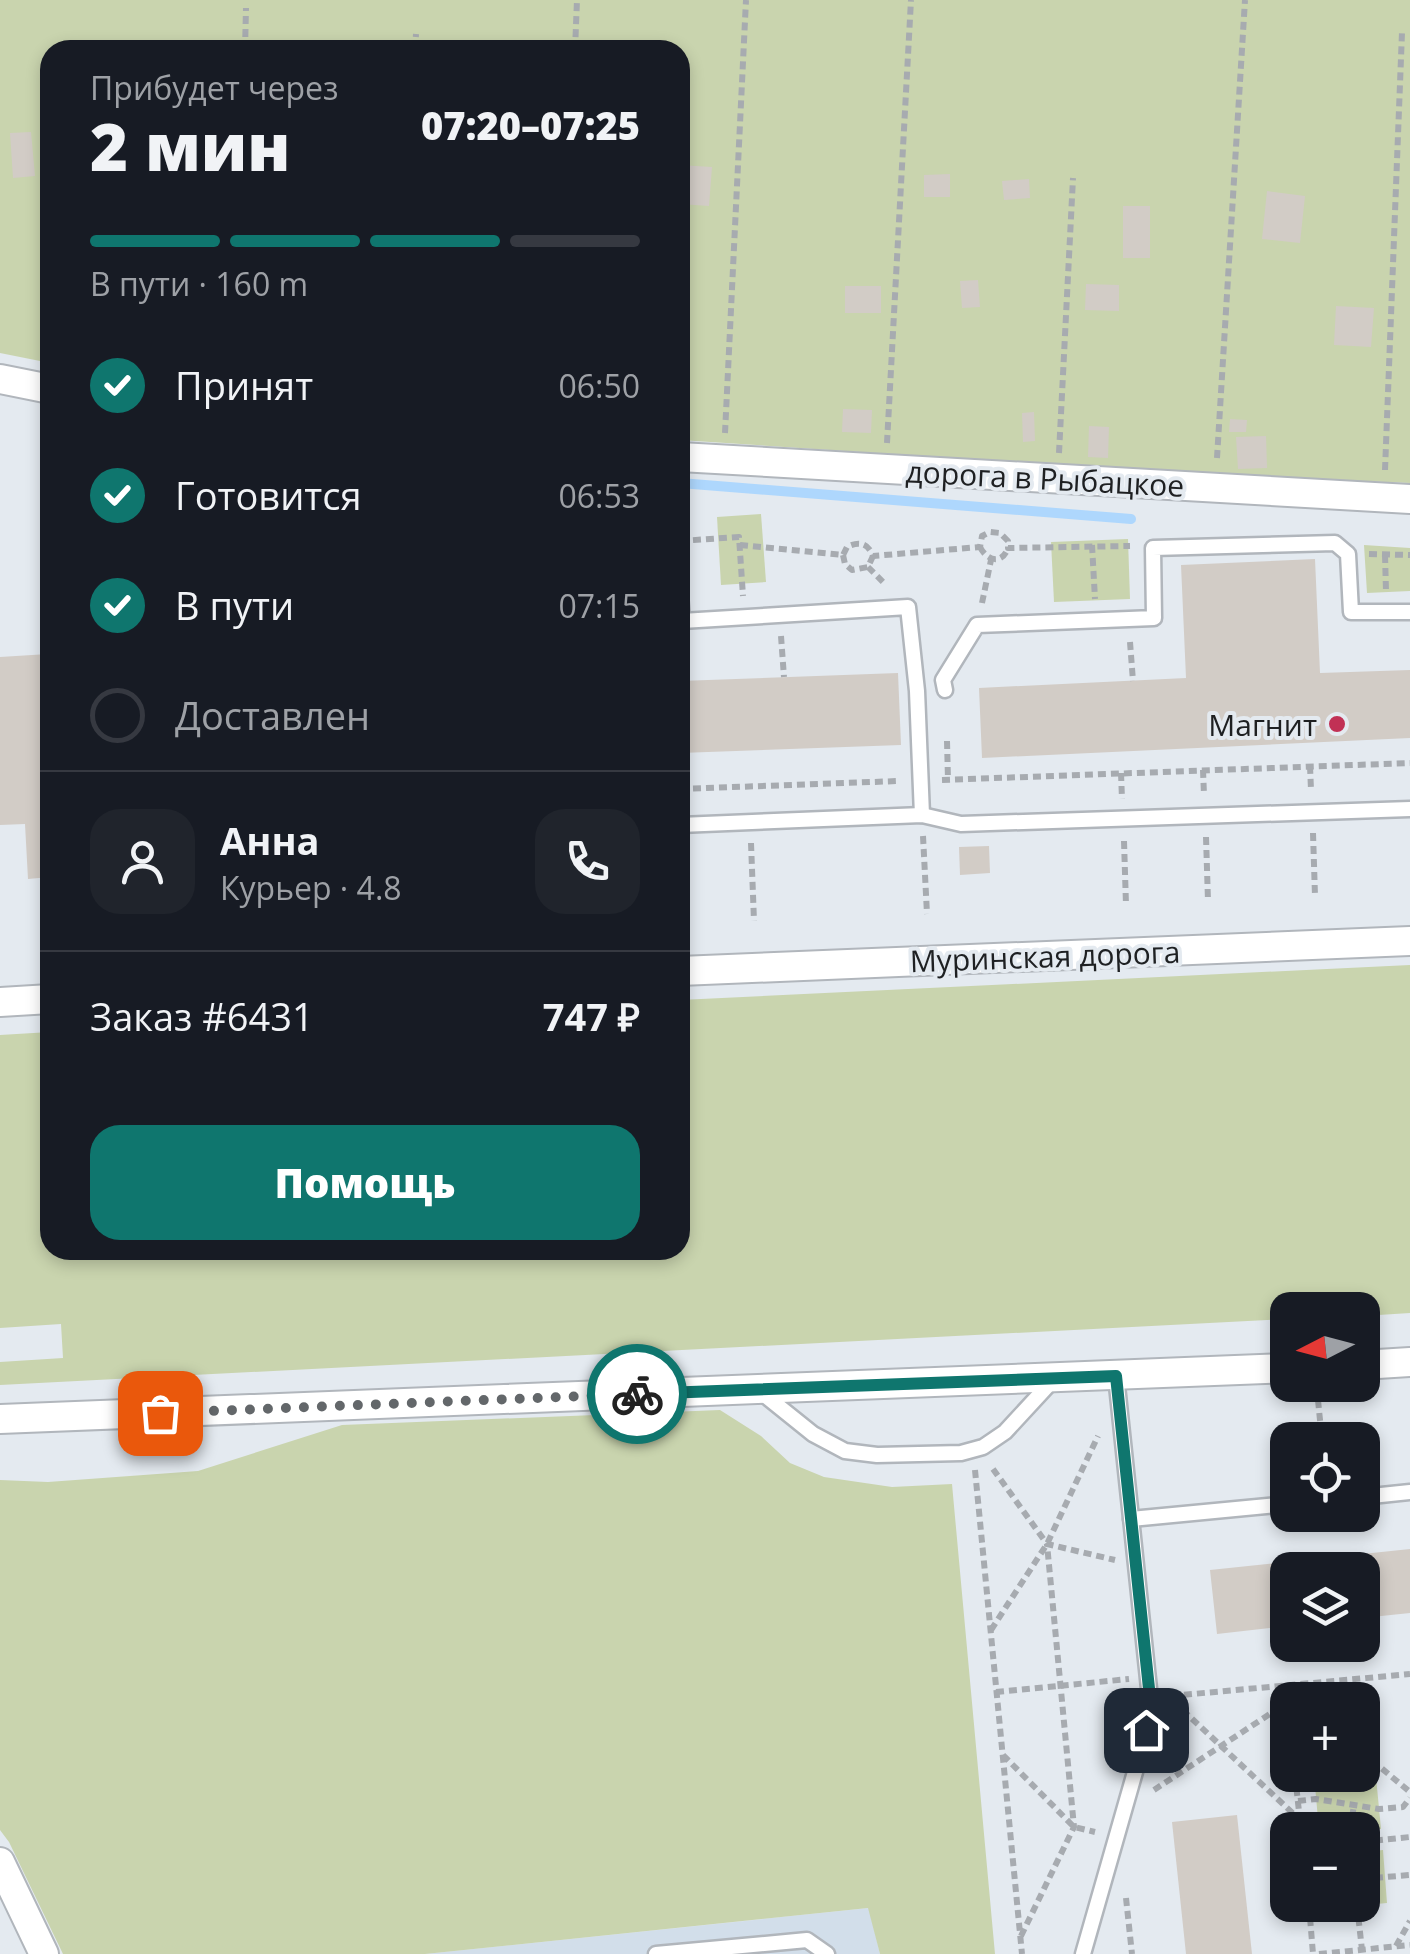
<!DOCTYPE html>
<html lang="ru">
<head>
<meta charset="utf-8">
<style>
	body { margin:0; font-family:"Open Sans",sans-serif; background:#20242c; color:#f1f3f6; height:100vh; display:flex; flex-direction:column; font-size:38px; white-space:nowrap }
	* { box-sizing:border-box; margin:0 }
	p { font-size:32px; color:#9ea1a6 }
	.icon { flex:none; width:55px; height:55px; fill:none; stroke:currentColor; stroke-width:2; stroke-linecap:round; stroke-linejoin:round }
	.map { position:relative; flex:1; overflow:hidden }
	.details { position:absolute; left:40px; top:40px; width:650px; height:1220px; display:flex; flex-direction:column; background:#171b24; border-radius:30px; box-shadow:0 5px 15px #0003 }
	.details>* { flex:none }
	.needle { width:65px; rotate:264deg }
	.fabs { position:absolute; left:1270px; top:1292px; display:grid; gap:20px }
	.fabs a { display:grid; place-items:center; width:110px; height:110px; border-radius:20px; background:#171b24; box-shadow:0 5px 15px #0003; font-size:50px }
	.pin { position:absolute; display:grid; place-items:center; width:85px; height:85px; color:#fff; margin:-42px; border-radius:20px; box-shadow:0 5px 15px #0006 }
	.courier { position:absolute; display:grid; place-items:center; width:100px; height:100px; margin:-50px; border:8px solid #0f766e; border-radius:50%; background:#fff; color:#222; box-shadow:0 2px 12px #0007 }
	.summary em { font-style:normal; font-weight:800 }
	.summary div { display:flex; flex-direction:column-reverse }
	.summary { display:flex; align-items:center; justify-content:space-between; height:170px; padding:0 50px }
	h1 { font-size:65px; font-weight:800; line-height:75px }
	.bar { display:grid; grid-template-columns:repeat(4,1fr); gap:15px 10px; align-content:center; height:120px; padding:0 50px }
	.bar i { height:12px; border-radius:8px; background:#363941 }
	.bar .active { background:#0f766e }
	.bar p { grid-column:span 4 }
	.line { display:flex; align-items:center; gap:25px; padding:0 50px; border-top:2px solid #363941 }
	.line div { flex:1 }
	.round { display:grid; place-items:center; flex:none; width:105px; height:105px; border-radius:30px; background:#20242c }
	ol { padding:0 50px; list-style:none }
	li { display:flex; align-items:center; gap:30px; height:110px }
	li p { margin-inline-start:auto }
	li .icon { padding:10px; border-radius:50%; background:#0f766e; color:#fff; stroke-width:4 }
	li:last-child { color:#9ea1a6 }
	li i { width:55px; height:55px; border:5px solid #363941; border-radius:50% }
	.button { display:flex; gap:20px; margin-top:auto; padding:20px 50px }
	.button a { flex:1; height:115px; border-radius:30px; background:#0f766e; color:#fff; font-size:40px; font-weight:800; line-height:115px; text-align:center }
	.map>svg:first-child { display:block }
	.built { fill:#d2deea }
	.green { fill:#c9d4ae }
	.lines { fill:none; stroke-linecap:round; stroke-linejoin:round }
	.stream { stroke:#aed7fd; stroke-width:10 }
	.building { fill:#d2ccc6 }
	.service-casing { stroke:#b1b6bc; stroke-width:19 }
	.minor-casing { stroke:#b1b6bc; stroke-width:32 }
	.path { stroke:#a7abb0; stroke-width:6; stroke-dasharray:8 5; stroke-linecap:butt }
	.service { stroke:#fff; stroke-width:14 }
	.minor { stroke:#fff; stroke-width:28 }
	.done { stroke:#63676a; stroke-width:10; stroke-dasharray:0 18 }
	.route { stroke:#0f766e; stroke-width:12 }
	.poi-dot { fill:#c13155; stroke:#e4eaf0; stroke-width:4 }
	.labels { text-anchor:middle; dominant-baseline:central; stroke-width:8; stroke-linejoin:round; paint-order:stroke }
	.street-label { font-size:30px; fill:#1e2022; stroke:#e4eaf0 }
	.poi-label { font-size:30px; fill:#1e2022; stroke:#e4eaf0; text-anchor:end }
</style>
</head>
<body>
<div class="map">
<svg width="1410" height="1954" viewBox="0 0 1410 1954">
	<rect width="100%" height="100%" fill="#e4eaf0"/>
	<!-- built -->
	<path class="built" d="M869,1908L880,1954H425Z"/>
	<!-- green -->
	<g class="green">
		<path d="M0,0H1410V483L1205,475L680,440V50H50V363L0,353Z"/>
		<path d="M761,514L766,582L721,585L717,517Z"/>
		<path d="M1128,539L1130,599L1054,602L1051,542Z"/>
		<path d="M1364,545L1410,548V591L1367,593Z"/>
		<path d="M1410,965V1313L1363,1316L1362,1310H1288L1287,1319L0,1385V1362L63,1358L61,1324L0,1328V1035L50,1032V1250H680V1000Z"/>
		<path d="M720,1410L761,1436L790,1463L824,1477L892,1487L952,1484L995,1954H880L868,1908L425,1954H63L9,1842L0,1830V1480L48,1482L198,1471L342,1425Z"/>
		<path d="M1363,1765L1376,1777L1381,1829L1319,1830L1314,1775H1362Z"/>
		<path d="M1383,1850L1387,1903L1327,1909L1326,1905H1362L1363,1852Z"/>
	</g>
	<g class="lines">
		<!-- stream -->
		<path class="stream" d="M680,483L1131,519"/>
	</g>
	<!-- building -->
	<g class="building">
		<path d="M31,132L35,176L13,178L10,133Z"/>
		<path d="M680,165L712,167L709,206L680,204Z"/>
		<path d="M950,174V197H924V175Z"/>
		<path d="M1029,179L1030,198L1004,200L1002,181Z"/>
		<path d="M1267,191L1305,196L1300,243L1262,239Z"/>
		<rect x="1123" y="206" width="27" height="52"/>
		<path d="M978,280L980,307L962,308L960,281Z"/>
		<path d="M1086,284L1119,285V311L1085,310Z"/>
		<rect x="845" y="286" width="36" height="27"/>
		<path d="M1336,306L1374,308L1371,347L1334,345Z"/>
		<path d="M843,409L872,410L871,433L842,432Z"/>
		<path d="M1034,412L1035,441L1023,442L1022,413Z"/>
		<path d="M1230,419L1247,420L1246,432H1229Z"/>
		<path d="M1089,426L1109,427L1108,458L1088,457Z"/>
		<path d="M1266,436L1267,468L1238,469L1236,437Z"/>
		<path d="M1315,559L1320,673L1410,670V738L982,758L979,688L1186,678L1181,565Z"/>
		<path d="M48,654L50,877L28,879L25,824L0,825V657Z"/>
		<path d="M898,673L901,745L680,753V681Z"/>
		<path d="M989,846L990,873L960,875L959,847Z"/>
		<path d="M1410,1549V1613L1362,1618V1570H1288V1626L1217,1634L1210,1570Z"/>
		<path d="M1237,1815L1252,1954H1186L1172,1822Z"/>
	</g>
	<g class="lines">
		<!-- service casing -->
		<g class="service-casing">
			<g id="service">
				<path d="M680,594L682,621L908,607L917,691L922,815"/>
				<path d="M945,690L943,680L977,625L1154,618L1153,548L1335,543L1348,554L1351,612H1410"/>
				<path d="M680,825L922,815L961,824L1410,809"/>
				<path d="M762,1393L813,1434L845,1451L877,1455L961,1453L983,1447L1005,1432L1053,1380"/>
				<path d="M1362,1497L1410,1492"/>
				<path d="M1131,1519L1288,1504"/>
				<path d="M656,1954L807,1940L827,1954"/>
				<path d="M1083,1954L1147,1730L1150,1698L1116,1376"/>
			</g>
		</g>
		<!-- minor casing -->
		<g class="minor-casing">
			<g id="minor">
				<path d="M0,379L50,389"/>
				<path d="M680,457L1410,499"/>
				<path d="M680,971L1410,941"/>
				<path d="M0,1002L50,999"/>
				<path d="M1362,1365L1410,1362"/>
				<path d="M0,1419L1288,1368"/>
				<path d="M0,1862L44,1954"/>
			</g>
		</g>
		<!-- path -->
		<g class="path">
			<path d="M245,50L246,8"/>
			<path d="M415,50L416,34"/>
			<path d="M575,50L577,0"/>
			<path d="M725,433L746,0"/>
			<path d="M887,443L911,0"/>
			<path d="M1059,453L1073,178"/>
			<path d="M1217,458L1245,0"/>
			<path d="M1385,470L1402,32"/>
			<path d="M680,541L739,537L743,596"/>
			<path d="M740,545L843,555L847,547C859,541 868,543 873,556L980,547L982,536L990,532L1000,533L1008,541V548L1130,546"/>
			<path d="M1092,545L1095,599"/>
			<path d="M980,547C987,561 1002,565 1008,548"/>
			<path d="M1369,554L1410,555"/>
			<path d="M843,555L845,564L852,570L868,567L873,556"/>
			<path d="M1385,555L1386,591"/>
			<path d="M868,567L885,584"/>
			<path d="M982,603L991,560"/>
			<path d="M781,636L784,677"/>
			<path d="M683,642L684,681"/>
			<path d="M1130,642L1133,681"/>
			<path d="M947,741L948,780"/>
			<path d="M1310,766L1311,790"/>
			<path d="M1203,770L1204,795"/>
			<path d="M1121,773L1122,799"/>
			<path d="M942,780L1410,763"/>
			<path d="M680,789L899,781"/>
			<path d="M1313,833L1315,896"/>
			<path d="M923,836L927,914"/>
			<path d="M1206,837L1208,901"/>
			<path d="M1124,841L1126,905"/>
			<path d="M751,843L754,921"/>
			<path d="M1318,1400L1322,1440"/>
			<path d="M993,1469L1047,1544L1115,1560"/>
			<path d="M975,1470L1022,1954"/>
			<path d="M991,1630L1047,1544L1098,1436"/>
			<path d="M996,1692L1129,1679"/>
			<path d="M1171,1696L1410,1674"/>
			<path d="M1173,1701L1300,1820"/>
			<path d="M1362,1752L1410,1792"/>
			<path d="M1003,1755L1074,1827L1095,1832"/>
			<path d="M1295,1775L1301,1830"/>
			<path d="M1154,1790L1288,1702"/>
			<path d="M1298,1801L1316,1799L1379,1809L1403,1807L1410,1798"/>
			<path d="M1350,1830L1354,1805"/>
			<path d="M1362,1842L1410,1837"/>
			<path d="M1362,1879L1410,1875"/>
			<path d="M1126,1898L1132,1954"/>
			<path d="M1309,1905L1313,1954"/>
			<path d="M1357,1905L1362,1950"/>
			<path d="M1021,1936L1074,1827L1047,1544"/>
			<path d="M1396,1946L1410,1921"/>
			<path d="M1319,1954L1410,1945"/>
		</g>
		<!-- service -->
		<use href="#service" class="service"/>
		<!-- minor -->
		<use href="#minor" class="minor"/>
	</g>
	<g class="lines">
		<!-- done -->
		<path class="done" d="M160,1413L637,1394"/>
		<!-- route -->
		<path class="route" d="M637,1394L1116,1376L1150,1698L1146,1730"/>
	</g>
	<!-- markers -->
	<circle class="poi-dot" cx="1337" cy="724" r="10"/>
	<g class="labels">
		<!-- street labels -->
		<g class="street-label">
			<text transform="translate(1045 478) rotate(3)">дорога в Рыбацкое</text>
			<text transform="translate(1045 956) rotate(-2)">Муринская дорога</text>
		</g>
		<!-- poi labels -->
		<g class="poi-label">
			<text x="1317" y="724">Магнит</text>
		</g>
	</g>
</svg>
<div class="fabs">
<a><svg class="needle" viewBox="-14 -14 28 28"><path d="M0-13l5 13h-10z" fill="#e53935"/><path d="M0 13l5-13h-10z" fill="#9ea1a6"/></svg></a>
<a><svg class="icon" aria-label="locate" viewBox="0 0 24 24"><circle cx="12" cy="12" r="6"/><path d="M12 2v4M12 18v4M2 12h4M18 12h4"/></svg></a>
<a><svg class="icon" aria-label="layers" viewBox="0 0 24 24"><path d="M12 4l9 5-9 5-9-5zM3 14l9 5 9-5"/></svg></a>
<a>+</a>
<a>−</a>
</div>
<div class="pin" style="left:160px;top:1413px;background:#ea580c"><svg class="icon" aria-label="bag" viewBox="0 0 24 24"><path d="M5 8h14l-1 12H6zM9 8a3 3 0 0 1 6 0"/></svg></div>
<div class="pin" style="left:1146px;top:1730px;background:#1f2937"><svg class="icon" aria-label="home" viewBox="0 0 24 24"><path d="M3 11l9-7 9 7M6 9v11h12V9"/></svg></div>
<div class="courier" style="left:637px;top:1394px"><svg class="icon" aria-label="bike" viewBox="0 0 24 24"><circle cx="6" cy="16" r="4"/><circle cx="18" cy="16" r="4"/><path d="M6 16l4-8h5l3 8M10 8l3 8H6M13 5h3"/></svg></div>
<section class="details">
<div class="summary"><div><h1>2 мин</h1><p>Прибудет через</p></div><em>07:20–07:25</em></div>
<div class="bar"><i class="active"></i><i class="active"></i><i class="active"></i><i></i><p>В пути · 160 m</p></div>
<ol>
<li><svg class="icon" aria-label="check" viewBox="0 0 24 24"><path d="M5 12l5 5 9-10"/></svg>Принят<p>06:50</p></li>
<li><svg class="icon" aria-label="check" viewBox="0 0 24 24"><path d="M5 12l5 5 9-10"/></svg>Готовится<p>06:53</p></li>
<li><svg class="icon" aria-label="check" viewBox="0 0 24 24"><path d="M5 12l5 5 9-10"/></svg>В пути<p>07:15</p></li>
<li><i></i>Доставлен</li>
</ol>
<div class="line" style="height:180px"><a class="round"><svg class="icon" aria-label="person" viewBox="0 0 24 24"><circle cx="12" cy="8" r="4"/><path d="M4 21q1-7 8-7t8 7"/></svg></a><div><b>Анна</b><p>Курьер · 4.8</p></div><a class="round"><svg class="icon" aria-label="phone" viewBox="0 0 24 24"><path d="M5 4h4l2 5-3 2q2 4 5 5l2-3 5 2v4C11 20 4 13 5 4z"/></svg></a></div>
<div class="line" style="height:130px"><div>Заказ #6431</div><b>747 ₽</b></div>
<div class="button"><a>Помощь</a></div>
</section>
</div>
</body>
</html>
